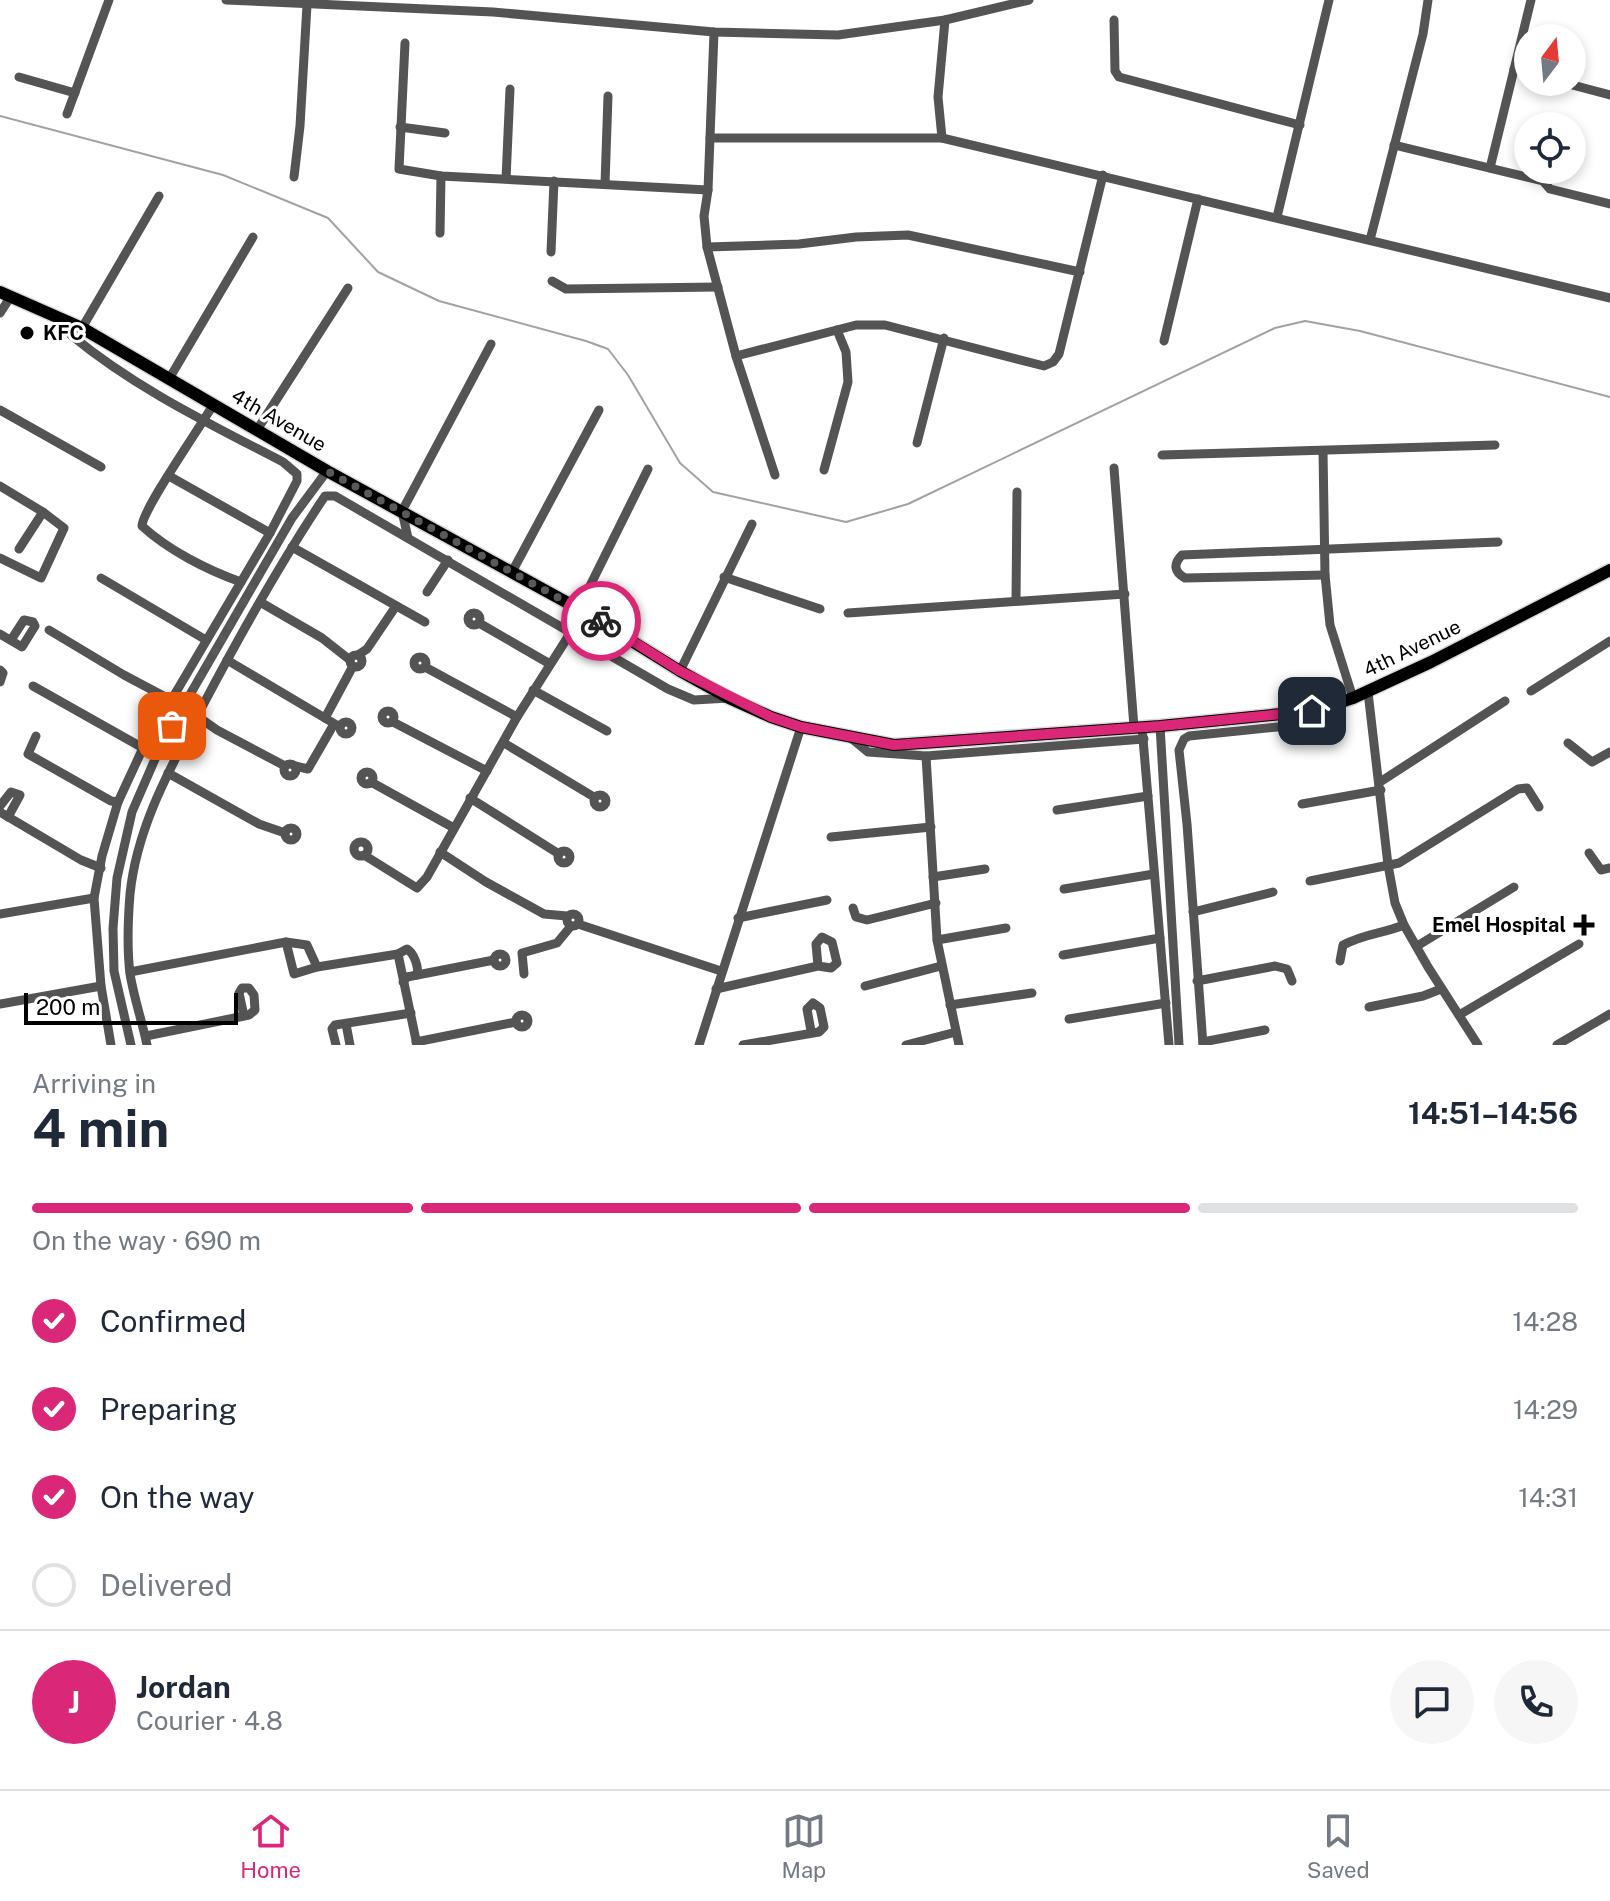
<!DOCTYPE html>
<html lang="en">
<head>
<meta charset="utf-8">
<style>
	body { margin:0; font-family:"Public Sans",sans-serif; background:#f6f6f7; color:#1f2937; height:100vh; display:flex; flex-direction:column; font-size:30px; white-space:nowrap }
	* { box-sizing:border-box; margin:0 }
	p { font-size:26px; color:#747a83 }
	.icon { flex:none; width:44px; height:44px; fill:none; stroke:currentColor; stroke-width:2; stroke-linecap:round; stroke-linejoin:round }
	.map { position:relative; height:1045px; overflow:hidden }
	.sheet { display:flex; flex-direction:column; background:#fff; flex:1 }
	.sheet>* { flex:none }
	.needle { width:52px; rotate:16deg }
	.controls { position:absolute; left:1514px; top:24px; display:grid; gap:16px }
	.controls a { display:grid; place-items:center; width:72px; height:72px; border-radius:50%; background:#fff; box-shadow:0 4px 12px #0003; font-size:40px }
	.scale { position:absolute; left:24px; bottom:20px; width:214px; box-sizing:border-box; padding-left:8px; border:4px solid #000; border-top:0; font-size:22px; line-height:28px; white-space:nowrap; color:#000; -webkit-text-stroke:6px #fff; paint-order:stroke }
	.pin { position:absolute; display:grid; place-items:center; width:68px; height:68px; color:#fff; margin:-34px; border-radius:16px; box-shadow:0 4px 12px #0006 }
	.courier { position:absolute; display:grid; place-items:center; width:80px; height:80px; margin:-40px; border:6px solid #db2777; border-radius:50%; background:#fff; color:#222; box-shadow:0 2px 10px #0007 }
	.overview em { font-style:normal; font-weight:700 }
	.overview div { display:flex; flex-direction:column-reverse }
	.overview { display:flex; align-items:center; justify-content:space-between; height:136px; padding:0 32px }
	h1 { font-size:52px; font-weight:700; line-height:60px }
	.bar { display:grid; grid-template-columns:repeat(4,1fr); gap:12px 8px; align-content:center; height:96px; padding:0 32px }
	.bar i { height:10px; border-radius:6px; background:#e0e1e3 }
	.bar .active { background:#db2777 }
	.bar p { grid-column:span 4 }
	.line { display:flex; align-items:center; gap:20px; padding:0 32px; border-top:2px solid #e0e1e3 }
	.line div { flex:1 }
	.round { display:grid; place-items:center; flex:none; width:84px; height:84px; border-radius:42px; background:#f6f6f7 }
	ol { padding:0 32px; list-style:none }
	li { display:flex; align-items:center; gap:24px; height:88px }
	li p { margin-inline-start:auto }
	li .icon { padding:8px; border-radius:50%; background:#db2777; color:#fff; stroke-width:4 }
	li:last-child { color:#747a83 }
	li i { width:44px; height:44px; border:4px solid #e0e1e3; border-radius:50% }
	.tabs { display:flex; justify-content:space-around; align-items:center; height:112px; border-top:2px solid #e0e1e3; background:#fff; font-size:22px; color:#747a83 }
	.tabs a { display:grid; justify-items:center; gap:4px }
	.tabs .active { color:#db2777 }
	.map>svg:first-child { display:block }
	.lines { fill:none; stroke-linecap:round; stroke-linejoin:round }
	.stream { stroke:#a2a2a2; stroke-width:2 }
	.major-casing { stroke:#dbdbdb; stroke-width:15 }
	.minor { stroke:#545454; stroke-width:9 }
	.major { stroke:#000; stroke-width:12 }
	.done { stroke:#595959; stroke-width:8; stroke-dasharray:0 14.4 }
	.route { stroke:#db2777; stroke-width:10 }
	.poi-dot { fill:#000; stroke:#fff; stroke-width:3 }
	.labels { text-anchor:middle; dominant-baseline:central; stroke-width:6; stroke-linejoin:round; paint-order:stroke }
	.poi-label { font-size:20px; font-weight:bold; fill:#000; stroke:#fff; text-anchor:start }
	.street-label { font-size:20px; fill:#000; stroke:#fff }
</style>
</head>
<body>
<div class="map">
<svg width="1610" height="1045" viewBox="0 0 1610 1045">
	<rect width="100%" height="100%" fill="#fff"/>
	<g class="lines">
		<!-- stream -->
		<path class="stream" d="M0,116L223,175L328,218L378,272L439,301L586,341L608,349L628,375L680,463L713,492L846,522L908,504L1275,328L1305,321L1360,331L1610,397"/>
		<!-- major casing -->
		<g class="major-casing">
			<path id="major" d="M0,292L82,328L327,471L588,614L680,671L729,698L771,717L801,727L894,745L1160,726L1312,711L1353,698L1431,662L1610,570"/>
		</g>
		<!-- minor -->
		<g class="minor">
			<path d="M226,0L493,12L714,32L838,35L945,20L1029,0"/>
			<path d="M1114,20L1115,71L1119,77L1300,125"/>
			<path d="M714,32L708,190L704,216L707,247L736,356L775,475"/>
			<path d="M405,43L399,169L441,176L708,190"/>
			<path d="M1514,69L1528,73"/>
			<path d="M19,77L75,93"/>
			<path d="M1561,82L1610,95"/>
			<path d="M67,114L109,0"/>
			<path d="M400,127L445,133"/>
			<path d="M710,138H942L1610,298"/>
			<path d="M942,138L938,97L945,20"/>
			<path d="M1394,145L1543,181L1550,189L1610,204"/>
			<path d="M1490,168L1531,0"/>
			<path d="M294,177L300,126L307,5"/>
			<path d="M506,179L510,89"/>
			<path d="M605,184L608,96"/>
			<path d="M1277,217L1329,0"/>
			<path d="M440,233L441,176"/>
			<path d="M1370,240L1423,34L1428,0"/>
			<path d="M707,247L799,244L856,237L908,235L1080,272"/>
			<path d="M551,252L554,181"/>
			<path d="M552,281L566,289L718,287"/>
			<path d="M0,313L11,296"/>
			<path d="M69,321L71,335C135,388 210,424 283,462L297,474V481L270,533L143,748L118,802L102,856L94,898L101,986L111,1045"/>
			<path d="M82,328L159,196"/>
			<path d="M1164,341L1198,199"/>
			<path d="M736,356L856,325H885L1044,366L1053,362L1059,354L1103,175"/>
			<path d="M169,379L253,237"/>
			<path d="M213,405C201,426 142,510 142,526C168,550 207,570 241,582"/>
			<path d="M0,410L101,467"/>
			<path d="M257,430L348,288"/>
			<path d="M917,443L944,338"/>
			<path d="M1323,451L1325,575L1330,625L1353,698"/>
			<path d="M1162,455L1495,445"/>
			<path d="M1114,468L1134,727"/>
			<path d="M824,470L848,382L846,352L837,330"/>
			<path d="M169,476L270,533"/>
			<path d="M0,486L43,512L64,528L41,578L0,558"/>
			<path d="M408,538L402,511L491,344"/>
			<path d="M292,547L425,622"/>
			<path d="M19,549L43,512"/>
			<path d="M512,572L599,410"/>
			<path d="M1325,575L1185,578C1174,572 1173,564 1182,555L1498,542"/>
			<path d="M724,577L820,609"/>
			<path d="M101,578L206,640"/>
			<path d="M427,592L448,560"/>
			<path d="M1016,601L1017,492"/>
			<path d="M260,602L322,638L350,660"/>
			<path d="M579,608L648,469"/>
			<circle cx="474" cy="619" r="6"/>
			<path d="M848,613L1125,594"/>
			<path d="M479,623L550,664"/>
			<path d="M49,630L124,675L171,700"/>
			<path d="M0,634L22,647L35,626L33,622L24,620L11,640"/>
			<circle cx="356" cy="661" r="6"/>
			<path d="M358,655L367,649L396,606"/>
			<circle cx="420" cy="663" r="6"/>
			<path d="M227,660L340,727"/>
			<path d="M425,667L517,717"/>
			<path d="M0,670L3,673L0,682"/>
			<path d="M680,671L752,524"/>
			<path d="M33,686L143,748"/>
			<path d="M533,690L607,731"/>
			<path d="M1531,691L1610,641"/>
			<path d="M1368,692L1388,865L1395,903L1404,925L1428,967L1478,1045"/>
			<circle cx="388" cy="717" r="6"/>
			<path d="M197,716L217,730L285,766"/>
			<path d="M325,718L353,666"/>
			<circle cx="346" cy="728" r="6"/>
			<path d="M393,722L487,771"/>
			<path d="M1160,726L1179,1045"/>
			<path d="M1142,727L1169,1045"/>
			<path d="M36,736L28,754L111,801L118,802"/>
			<path d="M851,738L868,752L926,756L1144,739"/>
			<path d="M504,743L594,797"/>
			<path d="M1568,743L1592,762L1610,752"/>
			<path d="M926,756L937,940L959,1045"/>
			<circle cx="290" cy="770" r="6"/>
			<path d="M295,766L308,769L334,724"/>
			<circle cx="367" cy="778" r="6"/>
			<path d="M168,773L259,824L285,833"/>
			<path d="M371,782L454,828"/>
			<path d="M1380,782L1505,701"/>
			<circle cx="600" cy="801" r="6"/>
			<path d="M470,798L559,854"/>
			<path d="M1302,804L1381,790"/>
			<path d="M0,806L11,792L20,795L8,817"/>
			<path d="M1057,810L1148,796"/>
			<path d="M0,812L81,860L101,868"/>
			<circle cx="291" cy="834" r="6"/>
			<path d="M831,837L931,827"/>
			<circle cx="361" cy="849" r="7"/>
			<circle cx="564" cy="857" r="6"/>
			<path d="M440,852L486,882L544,914L567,916"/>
			<path d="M1589,853L1601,870L1610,868"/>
			<path d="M364,855L417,888L427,877L517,717L571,632"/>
			<path d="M933,877L985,869"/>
			<path d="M1310,881L1399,863L1518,789L1527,788L1539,807"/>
			<path d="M1064,889L1154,874"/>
			<path d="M853,908L856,917L867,920L936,903"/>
			<path d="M1193,912L1273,892"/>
			<circle cx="573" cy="920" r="6"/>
			<path d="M0,914L94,898"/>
			<path d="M738,918L827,900"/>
			<path d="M578,924L721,971"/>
			<path d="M937,940L1006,928"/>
			<path d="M286,942L294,974L317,967L398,954L407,949C414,953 419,967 417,975"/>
			<path d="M1417,946L1514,887"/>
			<circle cx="500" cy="960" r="6"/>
			<path d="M398,954L417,1045"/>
			<path d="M1063,955L1160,938"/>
			<path d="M1340,961L1343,945C1366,933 1381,934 1404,925"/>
			<path d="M130,972L286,942L307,945L317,967"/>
			<path d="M524,974L522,953L557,943L571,926"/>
			<path d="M1197,981L1275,966L1287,969L1292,981"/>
			<path d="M403,982L407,977L494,960"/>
			<path d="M865,986L941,966"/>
			<path d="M716,989L818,966L831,968L837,963L832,942L822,937L816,944L818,966"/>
			<path d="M0,1004L101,986"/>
			<path d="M950,1005L1032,993"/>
			<path d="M1369,1007L1423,996L1441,989"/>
			<circle cx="522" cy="1021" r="6"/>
			<path d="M1459,1015L1579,944"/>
			<path d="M1069,1019L1166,1003"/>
			<path d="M346,1024L350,1045"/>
			<path d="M146,1036L249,1015L255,1010L254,995L249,988H242L239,993L244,1016"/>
			<path d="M416,1042L516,1022"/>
			<path d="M1203,1042L1265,1030"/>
			<path d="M131,1045L114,971L113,928L117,878L132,812L162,743L292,518L327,471"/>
			<path d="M147,1045C142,1021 134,998 130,974C127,949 128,919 130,894C137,826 171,767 202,707C240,635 280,563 325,496H335L668,689L694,700L729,698"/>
			<path d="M336,1045L332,1029L335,1025L411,1013"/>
			<path d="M699,1045L801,727"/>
			<path d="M743,1045L819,1032L824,1027L820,1008L813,1003L807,1009L811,1031"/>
			<path d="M906,1045L956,1032"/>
			<path d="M1203,1045L1187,824L1179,750L1184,739L1189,736L1327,722"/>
			<path d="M1557,1045L1610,1014"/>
		</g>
		<!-- major -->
		<use href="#major" class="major"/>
	</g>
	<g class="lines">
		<!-- done -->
		<path class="done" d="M172,726L292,518L327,471L601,621"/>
		<!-- route -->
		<path class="route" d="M601,621L680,671L771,717L801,727L894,745L1160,726L1312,711"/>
	</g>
	<!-- markers -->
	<g class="poi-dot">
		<circle cx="27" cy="333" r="8"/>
		<path d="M1580 913h8v8h8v8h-8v8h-8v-8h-8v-8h8z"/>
	</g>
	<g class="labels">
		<!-- poi labels -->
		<g class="poi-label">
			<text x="43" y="333">KFC</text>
			<text x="1566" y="925" text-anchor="end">Emel Hospital</text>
		</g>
		<!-- street labels -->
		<g class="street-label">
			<text transform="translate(279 420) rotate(30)">4th Avenue</text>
			<text transform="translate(1412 648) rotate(-26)">4th Avenue</text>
		</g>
	</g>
</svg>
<div class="controls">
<a><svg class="needle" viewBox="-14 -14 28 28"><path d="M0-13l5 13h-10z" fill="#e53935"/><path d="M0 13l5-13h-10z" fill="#747a83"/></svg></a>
<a><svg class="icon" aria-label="locate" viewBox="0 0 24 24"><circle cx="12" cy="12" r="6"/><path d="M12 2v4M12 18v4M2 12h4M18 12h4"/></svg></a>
</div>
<div class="scale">200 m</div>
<div class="pin" style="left:172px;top:726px;background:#ea580c"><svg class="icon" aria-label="bag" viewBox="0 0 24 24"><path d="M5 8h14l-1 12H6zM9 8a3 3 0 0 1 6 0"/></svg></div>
<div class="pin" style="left:1312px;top:711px;background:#1f2937"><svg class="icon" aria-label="home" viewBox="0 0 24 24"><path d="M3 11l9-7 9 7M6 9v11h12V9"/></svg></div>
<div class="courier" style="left:601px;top:621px"><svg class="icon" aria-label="bike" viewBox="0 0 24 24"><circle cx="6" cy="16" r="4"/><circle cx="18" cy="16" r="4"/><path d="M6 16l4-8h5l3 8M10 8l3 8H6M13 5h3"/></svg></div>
</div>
<section class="sheet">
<div class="overview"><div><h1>4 min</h1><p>Arriving in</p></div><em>14:51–14:56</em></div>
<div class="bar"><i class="active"></i><i class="active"></i><i class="active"></i><i></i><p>On the way · 690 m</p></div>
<ol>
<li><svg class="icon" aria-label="check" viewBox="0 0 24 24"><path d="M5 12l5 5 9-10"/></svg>Confirmed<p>14:28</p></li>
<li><svg class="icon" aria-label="check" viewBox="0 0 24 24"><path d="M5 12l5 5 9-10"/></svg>Preparing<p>14:29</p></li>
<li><svg class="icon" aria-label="check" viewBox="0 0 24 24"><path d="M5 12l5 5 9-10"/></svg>On the way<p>14:31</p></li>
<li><i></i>Delivered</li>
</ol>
<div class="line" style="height:144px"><b class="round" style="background:#db2777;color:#fff">J</b><div><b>Jordan</b><p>Courier · 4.8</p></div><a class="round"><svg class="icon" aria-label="chat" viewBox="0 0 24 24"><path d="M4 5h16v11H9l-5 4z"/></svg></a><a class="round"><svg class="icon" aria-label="phone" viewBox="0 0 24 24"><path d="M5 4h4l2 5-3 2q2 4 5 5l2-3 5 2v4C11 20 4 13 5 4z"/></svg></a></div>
</section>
<nav class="tabs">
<a class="active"><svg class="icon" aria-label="home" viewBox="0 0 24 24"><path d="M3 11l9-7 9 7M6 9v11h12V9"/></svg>Home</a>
<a><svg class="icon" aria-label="map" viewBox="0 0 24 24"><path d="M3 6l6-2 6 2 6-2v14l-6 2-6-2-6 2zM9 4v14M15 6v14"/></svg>Map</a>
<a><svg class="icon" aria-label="saved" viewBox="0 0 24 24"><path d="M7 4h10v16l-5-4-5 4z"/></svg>Saved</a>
</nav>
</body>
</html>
